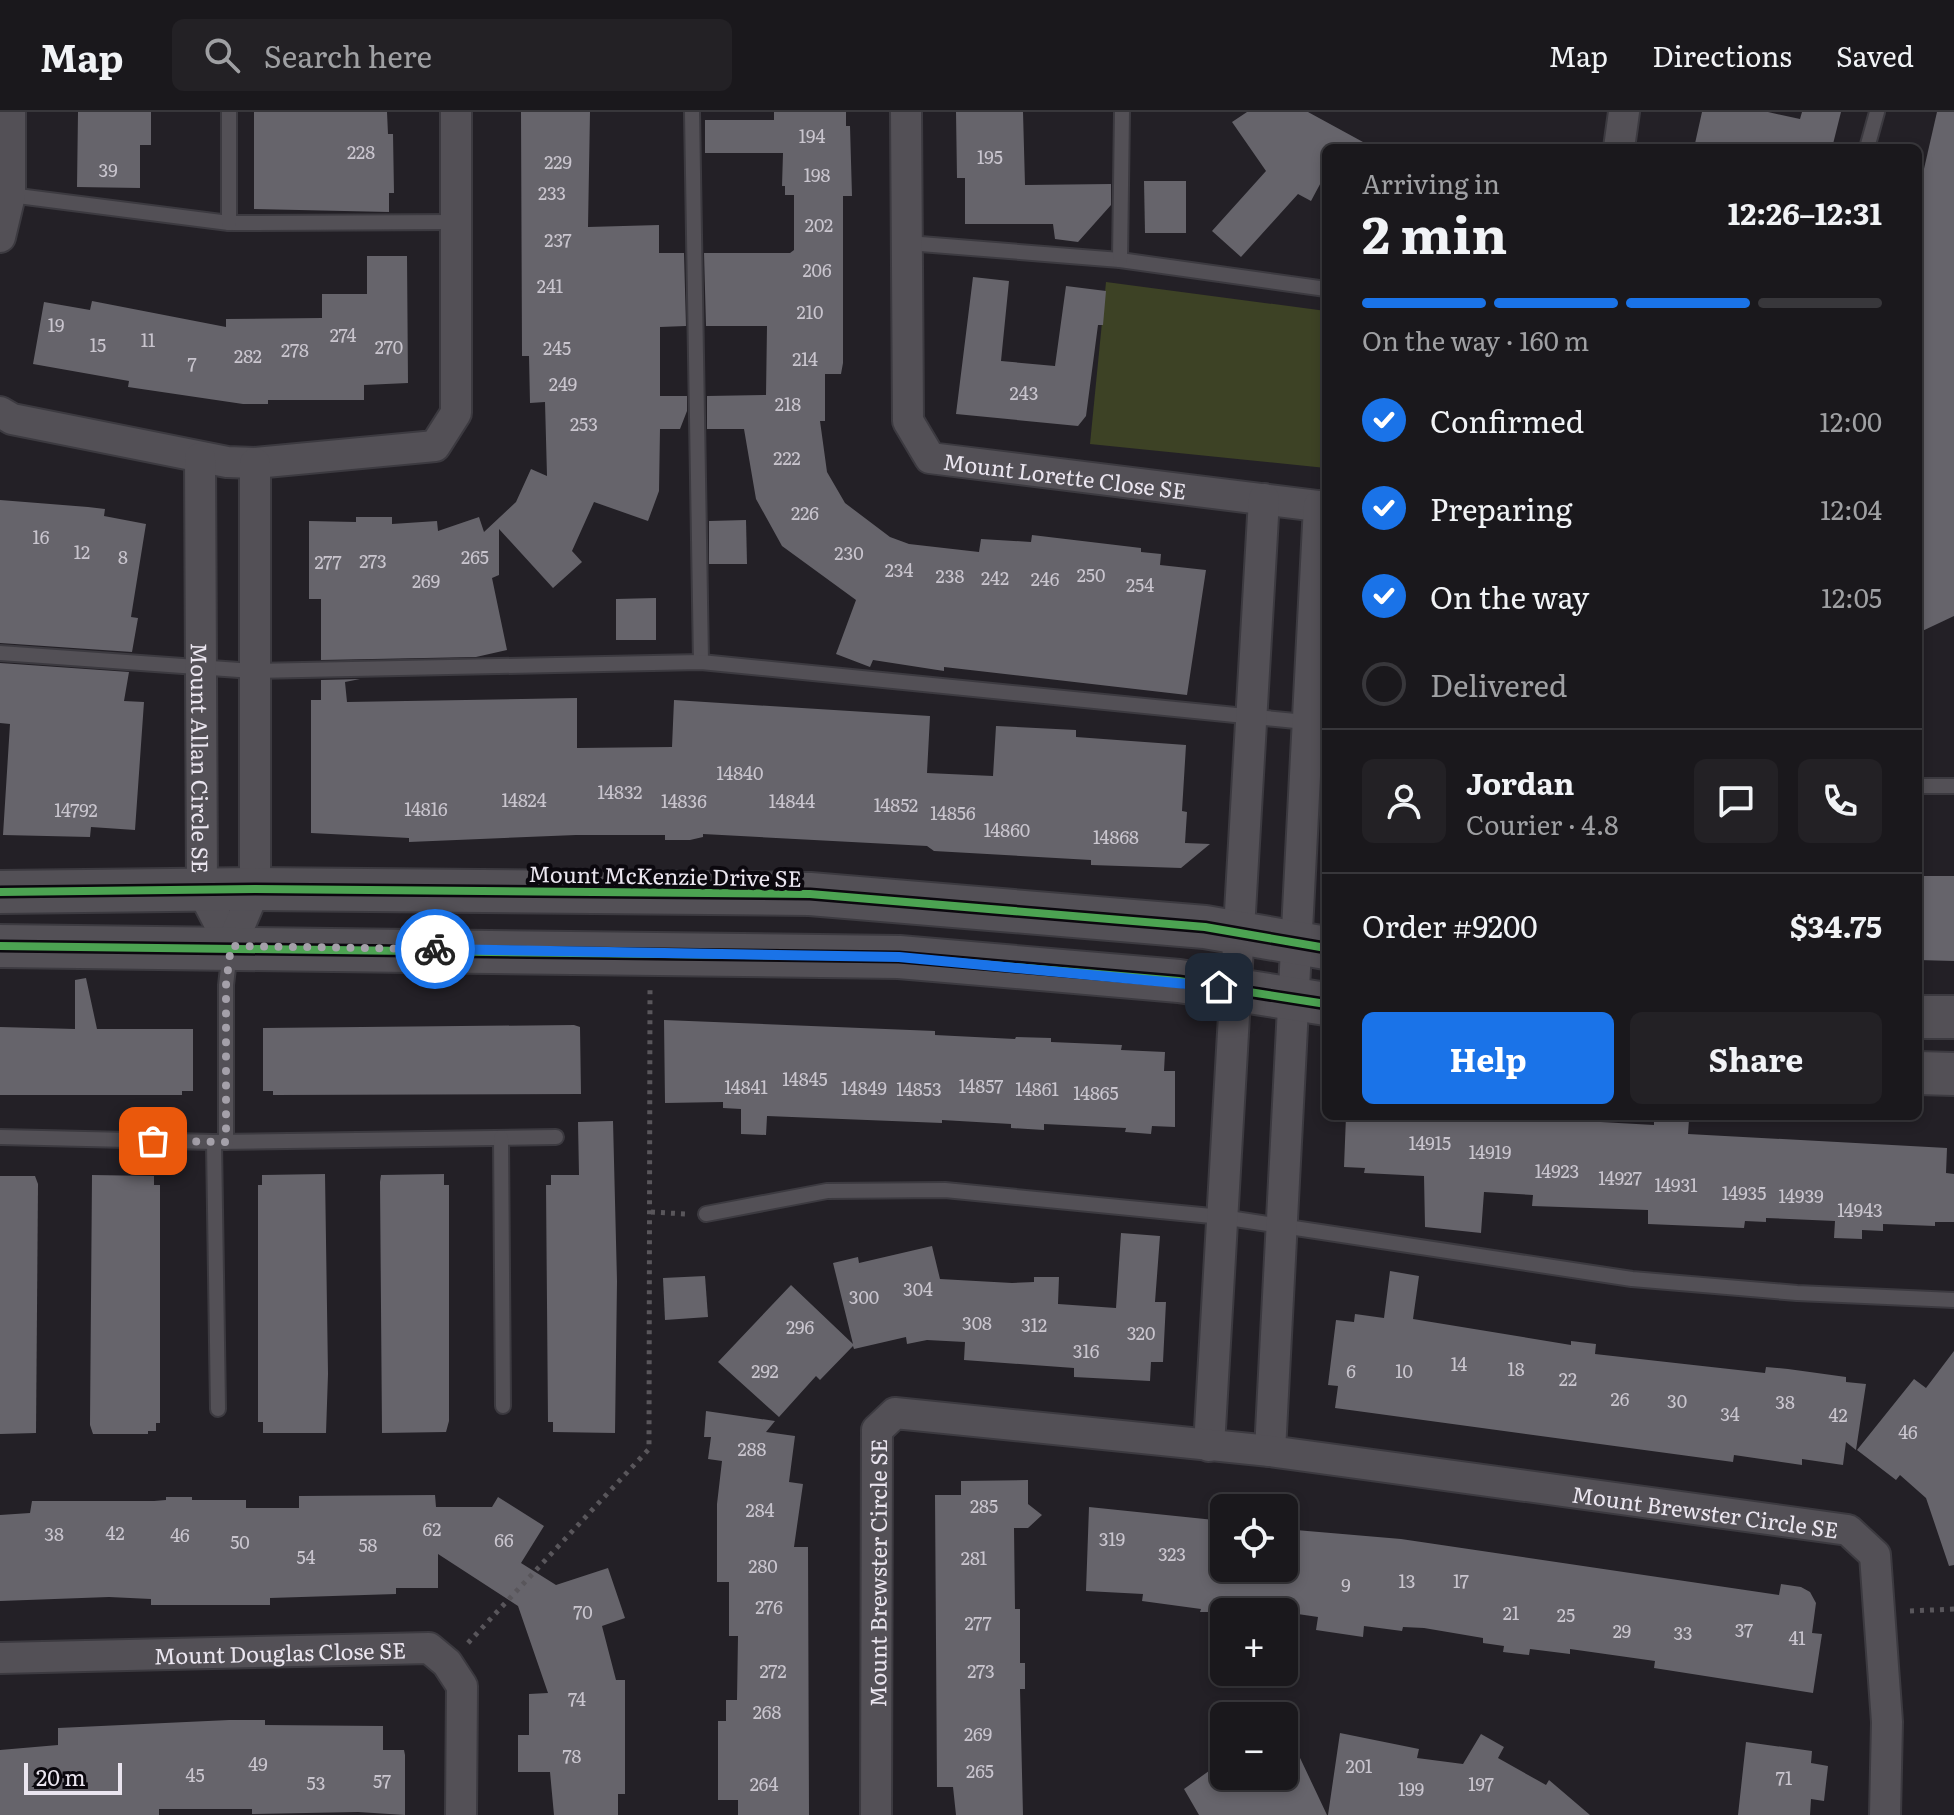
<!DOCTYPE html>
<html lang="en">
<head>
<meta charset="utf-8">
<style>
	body { margin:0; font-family:Literata,serif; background:#232125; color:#f1f3f6; height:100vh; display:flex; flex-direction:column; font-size:30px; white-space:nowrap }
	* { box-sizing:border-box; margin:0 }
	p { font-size:26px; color:#9fa0a3 }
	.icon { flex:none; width:44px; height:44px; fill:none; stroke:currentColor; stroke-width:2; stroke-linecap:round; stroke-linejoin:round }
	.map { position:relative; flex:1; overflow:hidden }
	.details { position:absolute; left:1322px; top:32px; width:600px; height:976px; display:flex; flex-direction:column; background:#1a181c; border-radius:12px; box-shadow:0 4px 12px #0003,0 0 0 2px #38373b }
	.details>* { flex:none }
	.fabs { position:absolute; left:1210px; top:1382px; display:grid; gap:16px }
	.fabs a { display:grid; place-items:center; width:88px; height:88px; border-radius:12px; background:#1a181c; box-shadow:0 4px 12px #0003,0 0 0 2px #38373b; font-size:40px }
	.scale { position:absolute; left:24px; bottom:20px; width:98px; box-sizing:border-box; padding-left:8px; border:4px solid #eae5ef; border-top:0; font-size:22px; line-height:28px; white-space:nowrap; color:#eae5ef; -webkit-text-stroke:6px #0b080e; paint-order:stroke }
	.pin { position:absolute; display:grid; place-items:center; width:68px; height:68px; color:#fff; margin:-34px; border-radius:16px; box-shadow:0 4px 12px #0006 }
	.courier { position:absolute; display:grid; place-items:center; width:80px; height:80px; margin:-40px; border:6px solid #1a73e8; border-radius:50%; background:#fff; color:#222; box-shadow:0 2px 10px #0007 }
	.overview em { font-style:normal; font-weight:700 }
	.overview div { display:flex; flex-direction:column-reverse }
	.overview { display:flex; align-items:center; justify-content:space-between; height:136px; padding:0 40px }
	h1 { font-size:52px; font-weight:700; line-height:60px }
	.bar { display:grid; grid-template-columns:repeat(4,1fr); gap:12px 8px; align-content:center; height:96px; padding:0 40px }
	.bar i { height:10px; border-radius:6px; background:#38373b }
	.bar .current { background:#1a73e8 }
	.bar p { grid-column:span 4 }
	.line { display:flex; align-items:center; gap:20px; padding:0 40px; border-top:2px solid #38373b }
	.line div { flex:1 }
	.round { display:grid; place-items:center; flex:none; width:84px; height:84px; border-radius:12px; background:#232125 }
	ol { padding:0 40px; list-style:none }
	li { display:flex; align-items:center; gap:24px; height:88px }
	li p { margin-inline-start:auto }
	li .icon { padding:8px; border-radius:50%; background:#1a73e8; color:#fff; stroke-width:4 }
	li:last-child { color:#9fa0a3 }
	li i { width:44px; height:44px; border:4px solid #38373b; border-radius:50% }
	.cta { display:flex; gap:16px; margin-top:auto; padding:16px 40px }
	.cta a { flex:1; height:92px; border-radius:12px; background:#1a73e8; color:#fff; font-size:32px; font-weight:700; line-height:92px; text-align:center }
	.cta a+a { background:#232125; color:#f1f3f6 }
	header { display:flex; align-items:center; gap:48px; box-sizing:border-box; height:112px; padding:0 40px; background:#1a181c; border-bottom:2px solid #38373b }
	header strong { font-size:38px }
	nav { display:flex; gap:44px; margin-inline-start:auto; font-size:28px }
	.search { width:560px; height:72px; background:#232125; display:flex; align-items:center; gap:20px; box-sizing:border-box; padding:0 28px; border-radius:12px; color:#9fa0a3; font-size:30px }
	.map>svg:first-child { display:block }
	.green { fill:#3d4225 }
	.building { fill:#66646b }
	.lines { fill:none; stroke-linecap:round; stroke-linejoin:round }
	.lane-casing { stroke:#3c3a40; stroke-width:18 }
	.street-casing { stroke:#3c3a40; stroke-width:34 }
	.secondary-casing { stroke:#3c3a40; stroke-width:46 }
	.path { stroke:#59565b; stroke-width:5; stroke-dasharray:4 6; stroke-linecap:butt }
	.lane { stroke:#535056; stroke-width:14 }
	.street { stroke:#535056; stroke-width:30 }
	.secondary { stroke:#535056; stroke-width:42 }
	.cycleway-casing { stroke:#0b080e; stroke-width:13 }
	.cycleway { stroke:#4ca352; stroke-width:8 }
	.done { stroke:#a4a0a9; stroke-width:8; stroke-dasharray:0 14.4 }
	.route { stroke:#1a73e8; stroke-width:10 }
	.labels { text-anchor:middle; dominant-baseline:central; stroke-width:8; stroke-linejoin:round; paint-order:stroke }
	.number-label { font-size:18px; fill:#c9c5ce }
	.street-label { font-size:22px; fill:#eae5ef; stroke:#0b080e }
</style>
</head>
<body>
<header>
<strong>Map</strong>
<div class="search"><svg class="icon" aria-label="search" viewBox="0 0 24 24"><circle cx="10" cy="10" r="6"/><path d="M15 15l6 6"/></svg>Search here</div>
<nav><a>Map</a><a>Directions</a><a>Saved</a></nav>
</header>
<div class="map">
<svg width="1954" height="1703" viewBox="0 0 1954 1703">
	<rect width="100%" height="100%" fill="#232026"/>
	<!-- green -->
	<path class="green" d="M1106,170L1326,199V356L1090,332Z"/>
	<!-- building -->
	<g class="building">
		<path d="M78,0H151V33H140V76L77,75Z"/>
		<path d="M254,0H387L388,22H393L394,81H389V100L254,97Z"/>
		<path d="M521,0H590L588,115L659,113V141H684L686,214L660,215V284H687V299L680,317H660L659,379L648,409L594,390L572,439L582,450L553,476L499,417V463L492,466L507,538L476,545L321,548V487H309V409L356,410V405H392V412L437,409L438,419L479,405L484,420L516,390L531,357L547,364L545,290L530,291L529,244H522Z"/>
		<path d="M774,0H846V14H850L852,84H843V251L841,262H825V309H820L827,360L845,391L890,425L909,432L979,440L981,427L1031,430L1032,423L1141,436V440L1161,442L1160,453L1206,458L1187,583L944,555V559L873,548L870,555L836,542L856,488L782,434L756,387L744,317H707V284L766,283L767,214H706L704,141H790L794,138V83H785V74H782L783,41H705V8H774Z"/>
		<path d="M956,0H1023L1025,73L1111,72V93L1078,130L1055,127L1053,112H965V66H957Z"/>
		<path d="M1247,0H1308L1374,36H1326V61L1311,89L1298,82L1241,145L1212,119L1266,59L1232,10Z"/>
		<path d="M1702,0H1768L1800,7L1802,0H1841L1832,36H1694Z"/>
		<path d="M1937,0H1954V504L1918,521V83Z"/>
		<path d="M1144,69H1186V121H1145Z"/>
		<path d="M367,144H407L408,271L364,273V288H268V292H243L128,275L129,269L33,252L44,190L90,198L92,189L226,215V207L322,206V182H367Z"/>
		<path d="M973,165L1009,169L1001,249L1055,254L1066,174L1106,179L1103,213H1098L1086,304L1078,314L956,302Z"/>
		<path d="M0,388L88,395L105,397L104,404L146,412L131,505L138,506L132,540L0,531Z"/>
		<path d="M746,408L747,452H709V409Z"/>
		<path d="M656,486V528H616V487Z"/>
		<path d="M0,551L129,560L124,589L144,590L135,718L91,715L90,725L3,723L10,612L0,611Z"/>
		<path d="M360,567L345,570L347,590L577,586V636L672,635L674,588L930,604L927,661L993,664L996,614L1076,618V625L1186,633L1182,699L1187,700L1185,731L1210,732L1181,756L1091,753V748L934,739L927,734L703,722V725L690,728H665V723H576L409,730V726L311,721V588H321V568Z"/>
		<path d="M1918,764H1954V849L1918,848Z"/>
		<path d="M86,866L97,917H193V979H182V983H0V915L75,917V868Z"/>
		<path d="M664,908L935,919V923L1015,927L1016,925L1051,926V930L1122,933L1121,938L1165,940L1164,959H1175V1015L1152,1014L1151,1022L1125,1020L1126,1016L1044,1012V1018L1011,1016V1012L942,1008V1011L767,1004L766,1023L741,1022V997L723,996V990L665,991Z"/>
		<path d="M574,913L580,915L581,982L273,983V979H263V916Z"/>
		<path d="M1346,1004H1583V1009L1654,1013V1006L1689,1008L1688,1022L1947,1036L1946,1061L1954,1062V1110H1935V1114L1883,1112V1119L1862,1118V1127L1834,1126L1835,1109L1766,1106V1110L1745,1109L1744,1116L1648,1112V1098L1532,1094L1533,1083L1484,1080L1481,1121L1425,1115L1424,1064L1364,1061L1365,1056L1344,1055Z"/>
		<path d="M613,1009L617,1169L615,1321L553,1320V1310H548L546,1073H551V1063H579L578,1010Z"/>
		<path d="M325,1062L328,1262L326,1321H263V1310H258V1073H262V1063Z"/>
		<path d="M444,1062V1073H449V1309L446,1320L382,1321L380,1070L381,1063Z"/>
		<path d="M92,1063L154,1064V1073H160V1311H156V1319H148V1322H93L90,1313Z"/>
		<path d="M0,1064H35L38,1072L36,1321L0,1322Z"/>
		<path d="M1121,1121L1160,1124L1155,1190H1166L1163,1250H1151L1150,1269L1074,1265V1256L964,1248L965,1230L927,1228L907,1232L906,1225L854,1237L853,1234L820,1268L816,1264L779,1305L718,1250L791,1173L853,1232L833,1151L858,1145L859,1151L932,1134L940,1167L1012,1171L1034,1170V1165H1059L1058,1192L1116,1196Z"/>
		<path d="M1390,1159L1419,1164L1413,1207L1571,1233V1229L1596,1232L1595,1242L1765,1261L1766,1255L1788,1257L1846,1265V1270L1866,1272L1856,1338L1846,1330L1843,1353L1802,1347V1353L1734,1343L1733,1350L1335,1296L1338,1274L1328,1273L1336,1208L1354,1210L1355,1202L1384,1206Z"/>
		<path d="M705,1164L708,1205L665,1208L663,1166Z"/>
		<path d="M1954,1239V1453L1949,1454L1926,1386L1900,1363L1896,1368L1857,1338L1914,1267L1926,1276Z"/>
		<path d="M706,1299L775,1309L766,1320L795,1324L789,1370L803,1372L794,1435H808L809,1703H738V1688H718V1609H726V1588H737L738,1524H729V1470H717V1392L722,1349L708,1347L711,1325H704Z"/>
		<path d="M1028,1368V1392L1042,1403L1028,1416H1014L1015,1497H1020V1551H1025V1577H1020L1023,1703H956L953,1675H937L935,1383H961V1369Z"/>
		<path d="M435,1383L436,1395H492L498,1385L544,1414L521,1451L556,1473L608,1456L625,1506L602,1514L616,1568H625V1682H618V1703H554L550,1660H518V1623H529V1582L548,1581L518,1494L438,1442V1476H396V1482L270,1486V1493H151V1487L109,1485L0,1489V1403L30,1401L32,1389H154L166,1388V1385H192V1388H246V1396H299V1384Z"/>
		<path d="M1089,1395L1224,1409V1456H1284V1417L1401,1427L1779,1483L1781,1472L1801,1475L1810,1480L1816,1491L1812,1521L1822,1522L1813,1581L1654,1556L1655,1549L1570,1537V1542L1530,1537L1529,1543L1503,1540L1504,1534L1483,1531V1526L1424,1516L1403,1515L1402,1519L1364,1514L1363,1525L1316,1518L1318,1505L1284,1500H1200L1201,1497L1142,1489L1143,1482L1086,1479Z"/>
		<path d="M229,1608H265V1613L383,1614V1638H404L405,1643V1703L358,1700L252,1702V1697H159V1703H0V1638L58,1633V1616Z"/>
		<path d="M1284,1612L1327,1703H1199L1184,1677L1224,1648V1664H1284Z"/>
		<path d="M1340,1621L1419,1637L1417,1646L1463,1652L1481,1622L1504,1635L1498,1646L1546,1673L1549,1668L1590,1703H1328Z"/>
		<path d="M1746,1630L1812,1639L1811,1651L1828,1654L1824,1689L1811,1687L1810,1703H1738Z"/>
	</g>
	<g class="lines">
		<!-- lane casing -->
		<g class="lane-casing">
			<g id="lane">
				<path d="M692,0L701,550"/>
				<path d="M1867,36L1877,0"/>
				<path d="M10,83L229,111L456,110"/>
				<path d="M229,111V0"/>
				<path d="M908,131L1120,148L1326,177"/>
				<path d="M1120,148L1122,0"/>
				<path d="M0,541L253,559L701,550L1326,612"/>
				<path d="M1918,674H1954"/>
				<path d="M0,1025L214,1030L556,1025"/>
				<path d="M501,1026L503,1294"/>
				<path d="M214,1030L218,1297"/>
				<path d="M226,1030V873L230,839"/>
				<path d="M706,1102L827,1079L945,1078L1222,1105L1632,1167L1797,1181L1954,1188"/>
			</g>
		</g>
		<!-- street casing -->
		<g class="street-casing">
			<g id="street">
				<path id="s1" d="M906,0L908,309L930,346L1326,395"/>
				<path d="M1619,36L1624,0"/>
				<path d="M0,125L10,83V0"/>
				<path d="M0,300L12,307L227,350L255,351L435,334L456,301V0"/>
				<path id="s2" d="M200,346L202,778L231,834"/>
				<path d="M231,834L255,777V351"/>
				<path d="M1209,1334L1264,387"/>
				<path d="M1270,1339L1319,394"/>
				<path id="s3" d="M0,1546L429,1536L447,1551L462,1574L461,1703"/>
				<path id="s4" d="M876,1703L877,1318L895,1301L1270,1339L1848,1418L1875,1443L1887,1610L1885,1703"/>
			</g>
		</g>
		<!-- secondary casing -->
		<g class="secondary-casing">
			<g id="secondary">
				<path d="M0,780L255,777L810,782L1205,815L1326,836"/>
				<path d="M0,834L899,845L1179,869L1326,892"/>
				<path d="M1918,905H1954"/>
				<path d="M1918,961L1954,962"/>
			</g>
		</g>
		<!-- path -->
		<g class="path">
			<path d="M651,1100L686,1102"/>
			<path d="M1910,1499L1954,1497"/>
			<path d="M468,1531L649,1337L650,877"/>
		</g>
		<!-- lane -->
		<use href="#lane" class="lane"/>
		<!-- street -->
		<use href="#street" class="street"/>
		<!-- secondary -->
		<use href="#secondary" class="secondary"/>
		<!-- cycleway casing -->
		<g class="cycleway-casing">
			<g id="cycleway">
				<path d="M0,780L255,777L810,782L1205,815L1326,836"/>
				<path d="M0,834L899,845L1179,869L1326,892"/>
			</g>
		</g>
		<!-- cycleway -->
		<use href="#cycleway" class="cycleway"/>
	</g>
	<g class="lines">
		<!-- done -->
		<path class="done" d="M153,1029L226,1030V873L231,834L435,837"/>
		<!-- route -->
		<path class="route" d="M435,837L899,845L1219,875"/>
	</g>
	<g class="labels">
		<!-- number labels -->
		<g class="number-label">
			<text x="812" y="23">194</text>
			<text x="361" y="39">228</text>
			<text x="990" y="44">195</text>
			<text x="558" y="49">229</text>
			<text x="108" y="57">39</text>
			<text x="817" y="62">198</text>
			<text x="552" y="80">233</text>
			<text x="819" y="112">202</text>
			<text x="558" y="127">237</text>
			<text x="817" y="157">206</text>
			<text x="550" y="173">241</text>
			<text x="810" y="199">210</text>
			<text x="56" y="212">19</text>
			<text x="343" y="222">274</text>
			<text x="148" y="227">11</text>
			<text x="98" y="232">15</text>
			<text x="389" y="234">270</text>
			<text x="557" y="235">245</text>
			<text x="295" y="237">278</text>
			<text x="248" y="243">282</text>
			<text x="805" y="246">214</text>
			<text x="192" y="251">7</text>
			<text x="563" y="271">249</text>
			<text x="1024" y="280">243</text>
			<text x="788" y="291">218</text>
			<text x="584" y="311">253</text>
			<text x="787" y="345">222</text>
			<text x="805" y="400">226</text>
			<text x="41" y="424">16</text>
			<text x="82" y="439">12</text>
			<text x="849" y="440">230</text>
			<text x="123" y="444">8</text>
			<text x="475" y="444">265</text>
			<text x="373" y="448">273</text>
			<text x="328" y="449">277</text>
			<text x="899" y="457">234</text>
			<text x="1091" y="462">250</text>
			<text x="950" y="463">238</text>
			<text x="995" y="465">242</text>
			<text x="1045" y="466">246</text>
			<text x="426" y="468">269</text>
			<text x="1140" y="472">254</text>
			<text x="740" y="660">14840</text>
			<text x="620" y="679">14832</text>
			<text x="524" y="687">14824</text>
			<text x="684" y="688">14836</text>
			<text x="792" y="688">14844</text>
			<text x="896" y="692">14852</text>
			<text x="426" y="696">14816</text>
			<text x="76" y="697">14792</text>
			<text x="953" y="700">14856</text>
			<text x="1007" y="717">14860</text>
			<text x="1116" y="724">14868</text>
			<text x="805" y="966">14845</text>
			<text x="981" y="973">14857</text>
			<text x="746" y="974">14841</text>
			<text x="864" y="975">14849</text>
			<text x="919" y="976">14853</text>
			<text x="1037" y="976">14861</text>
			<text x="1096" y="980">14865</text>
			<text x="1430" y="1030">14915</text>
			<text x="1490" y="1039">14919</text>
			<text x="1557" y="1058">14923</text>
			<text x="1620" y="1065">14927</text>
			<text x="1676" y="1072">14931</text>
			<text x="1744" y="1080">14935</text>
			<text x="1801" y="1083">14939</text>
			<text x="1860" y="1097">14943</text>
			<text x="918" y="1176">304</text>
			<text x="864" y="1184">300</text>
			<text x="977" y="1210">308</text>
			<text x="1034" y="1212">312</text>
			<text x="800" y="1214">296</text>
			<text x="1141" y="1220">320</text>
			<text x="1086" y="1238">316</text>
			<text x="1459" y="1251">14</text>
			<text x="1516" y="1256">18</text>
			<text x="765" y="1258">292</text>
			<text x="1351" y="1258">6</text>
			<text x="1404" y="1258">10</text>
			<text x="1568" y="1266">22</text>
			<text x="1620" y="1286">26</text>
			<text x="1677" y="1288">30</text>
			<text x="1785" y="1289">38</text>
			<text x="1730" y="1301">34</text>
			<text x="1838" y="1302">42</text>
			<text x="1908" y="1319">46</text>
			<text x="752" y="1336">288</text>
			<text x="984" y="1393">285</text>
			<text x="760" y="1397">284</text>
			<text x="432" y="1416">62</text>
			<text x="115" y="1420">42</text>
			<text x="54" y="1421">38</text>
			<text x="180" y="1422">46</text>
			<text x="1112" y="1426">319</text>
			<text x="504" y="1427">66</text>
			<text x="240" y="1429">50</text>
			<text x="368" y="1432">58</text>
			<text x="1172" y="1441">323</text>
			<text x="306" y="1444">54</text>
			<text x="974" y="1445">281</text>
			<text x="763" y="1453">280</text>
			<text x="1407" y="1468">13</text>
			<text x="1461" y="1468">17</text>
			<text x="1346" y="1472">9</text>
			<text x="769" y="1494">276</text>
			<text x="583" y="1499">70</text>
			<text x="1511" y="1500">21</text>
			<text x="1566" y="1502">25</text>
			<text x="978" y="1510">277</text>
			<text x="1744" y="1517">37</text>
			<text x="1622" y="1518">29</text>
			<text x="1683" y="1520">33</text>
			<text x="1797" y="1525">41</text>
			<text x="773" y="1558">272</text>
			<text x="981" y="1558">273</text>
			<text x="577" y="1586">74</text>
			<text x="767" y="1599">268</text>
			<text x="978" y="1621">269</text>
			<text x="572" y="1643">78</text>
			<text x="258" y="1651">49</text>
			<text x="1359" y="1653">201</text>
			<text x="980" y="1658">265</text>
			<text x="195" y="1662">45</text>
			<text x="1784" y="1665">71</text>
			<text x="382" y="1668">57</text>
			<text x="316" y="1670">53</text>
			<text x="764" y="1671">264</text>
			<text x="1481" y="1671">197</text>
			<text x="1411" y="1676">199</text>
		</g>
		<!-- street labels -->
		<g class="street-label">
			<text stroke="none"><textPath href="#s1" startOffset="488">Mount Lorette Close SE</textPath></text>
			<text stroke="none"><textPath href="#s2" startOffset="300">Mount Allan Circle SE</textPath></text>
			<text transform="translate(665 763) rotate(1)">Mount McKenzie Drive SE</text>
			<text stroke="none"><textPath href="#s4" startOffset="1226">Mount Brewster Circle SE</textPath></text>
			<text stroke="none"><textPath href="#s4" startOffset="242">Mount Brewster Circle SE</textPath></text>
			<text stroke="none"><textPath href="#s3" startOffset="280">Mount Douglas Close SE</textPath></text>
		</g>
	</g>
</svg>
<div class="fabs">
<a><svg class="icon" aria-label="locate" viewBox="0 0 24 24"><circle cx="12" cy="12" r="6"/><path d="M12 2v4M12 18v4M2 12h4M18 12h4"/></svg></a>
<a>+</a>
<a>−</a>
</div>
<div class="scale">20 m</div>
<div class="pin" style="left:153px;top:1029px;background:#ea580c"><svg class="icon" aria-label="bag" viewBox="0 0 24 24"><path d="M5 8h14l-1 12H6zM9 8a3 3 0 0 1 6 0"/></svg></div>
<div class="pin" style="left:1219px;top:875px;background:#1f2937"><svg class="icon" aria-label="home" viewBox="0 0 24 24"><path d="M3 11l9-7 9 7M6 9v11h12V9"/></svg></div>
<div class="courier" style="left:435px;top:837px"><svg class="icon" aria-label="bike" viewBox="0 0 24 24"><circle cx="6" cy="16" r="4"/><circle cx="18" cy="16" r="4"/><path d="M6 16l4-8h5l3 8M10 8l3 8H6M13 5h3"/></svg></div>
<section class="details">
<div class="overview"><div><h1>2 min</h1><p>Arriving in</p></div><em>12:26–12:31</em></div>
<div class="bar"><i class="current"></i><i class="current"></i><i class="current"></i><i></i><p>On the way · 160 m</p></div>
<ol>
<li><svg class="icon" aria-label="check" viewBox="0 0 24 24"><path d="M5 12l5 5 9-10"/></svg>Confirmed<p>12:00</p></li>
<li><svg class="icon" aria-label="check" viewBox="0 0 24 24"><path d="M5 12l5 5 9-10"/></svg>Preparing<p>12:04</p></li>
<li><svg class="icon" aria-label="check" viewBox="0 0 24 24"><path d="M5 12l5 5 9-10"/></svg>On the way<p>12:05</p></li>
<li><i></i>Delivered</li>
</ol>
<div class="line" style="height:144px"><a class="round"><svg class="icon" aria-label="person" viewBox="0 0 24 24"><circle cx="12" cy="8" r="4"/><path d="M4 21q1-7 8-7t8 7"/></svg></a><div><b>Jordan</b><p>Courier · 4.8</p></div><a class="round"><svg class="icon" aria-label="chat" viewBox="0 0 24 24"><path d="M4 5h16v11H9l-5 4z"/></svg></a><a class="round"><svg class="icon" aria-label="phone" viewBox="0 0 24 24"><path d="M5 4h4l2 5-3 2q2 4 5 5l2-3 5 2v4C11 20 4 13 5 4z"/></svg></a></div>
<div class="line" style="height:104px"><div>Order #9200</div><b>$34.75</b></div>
<div class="cta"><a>Help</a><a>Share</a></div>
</section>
</div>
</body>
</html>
